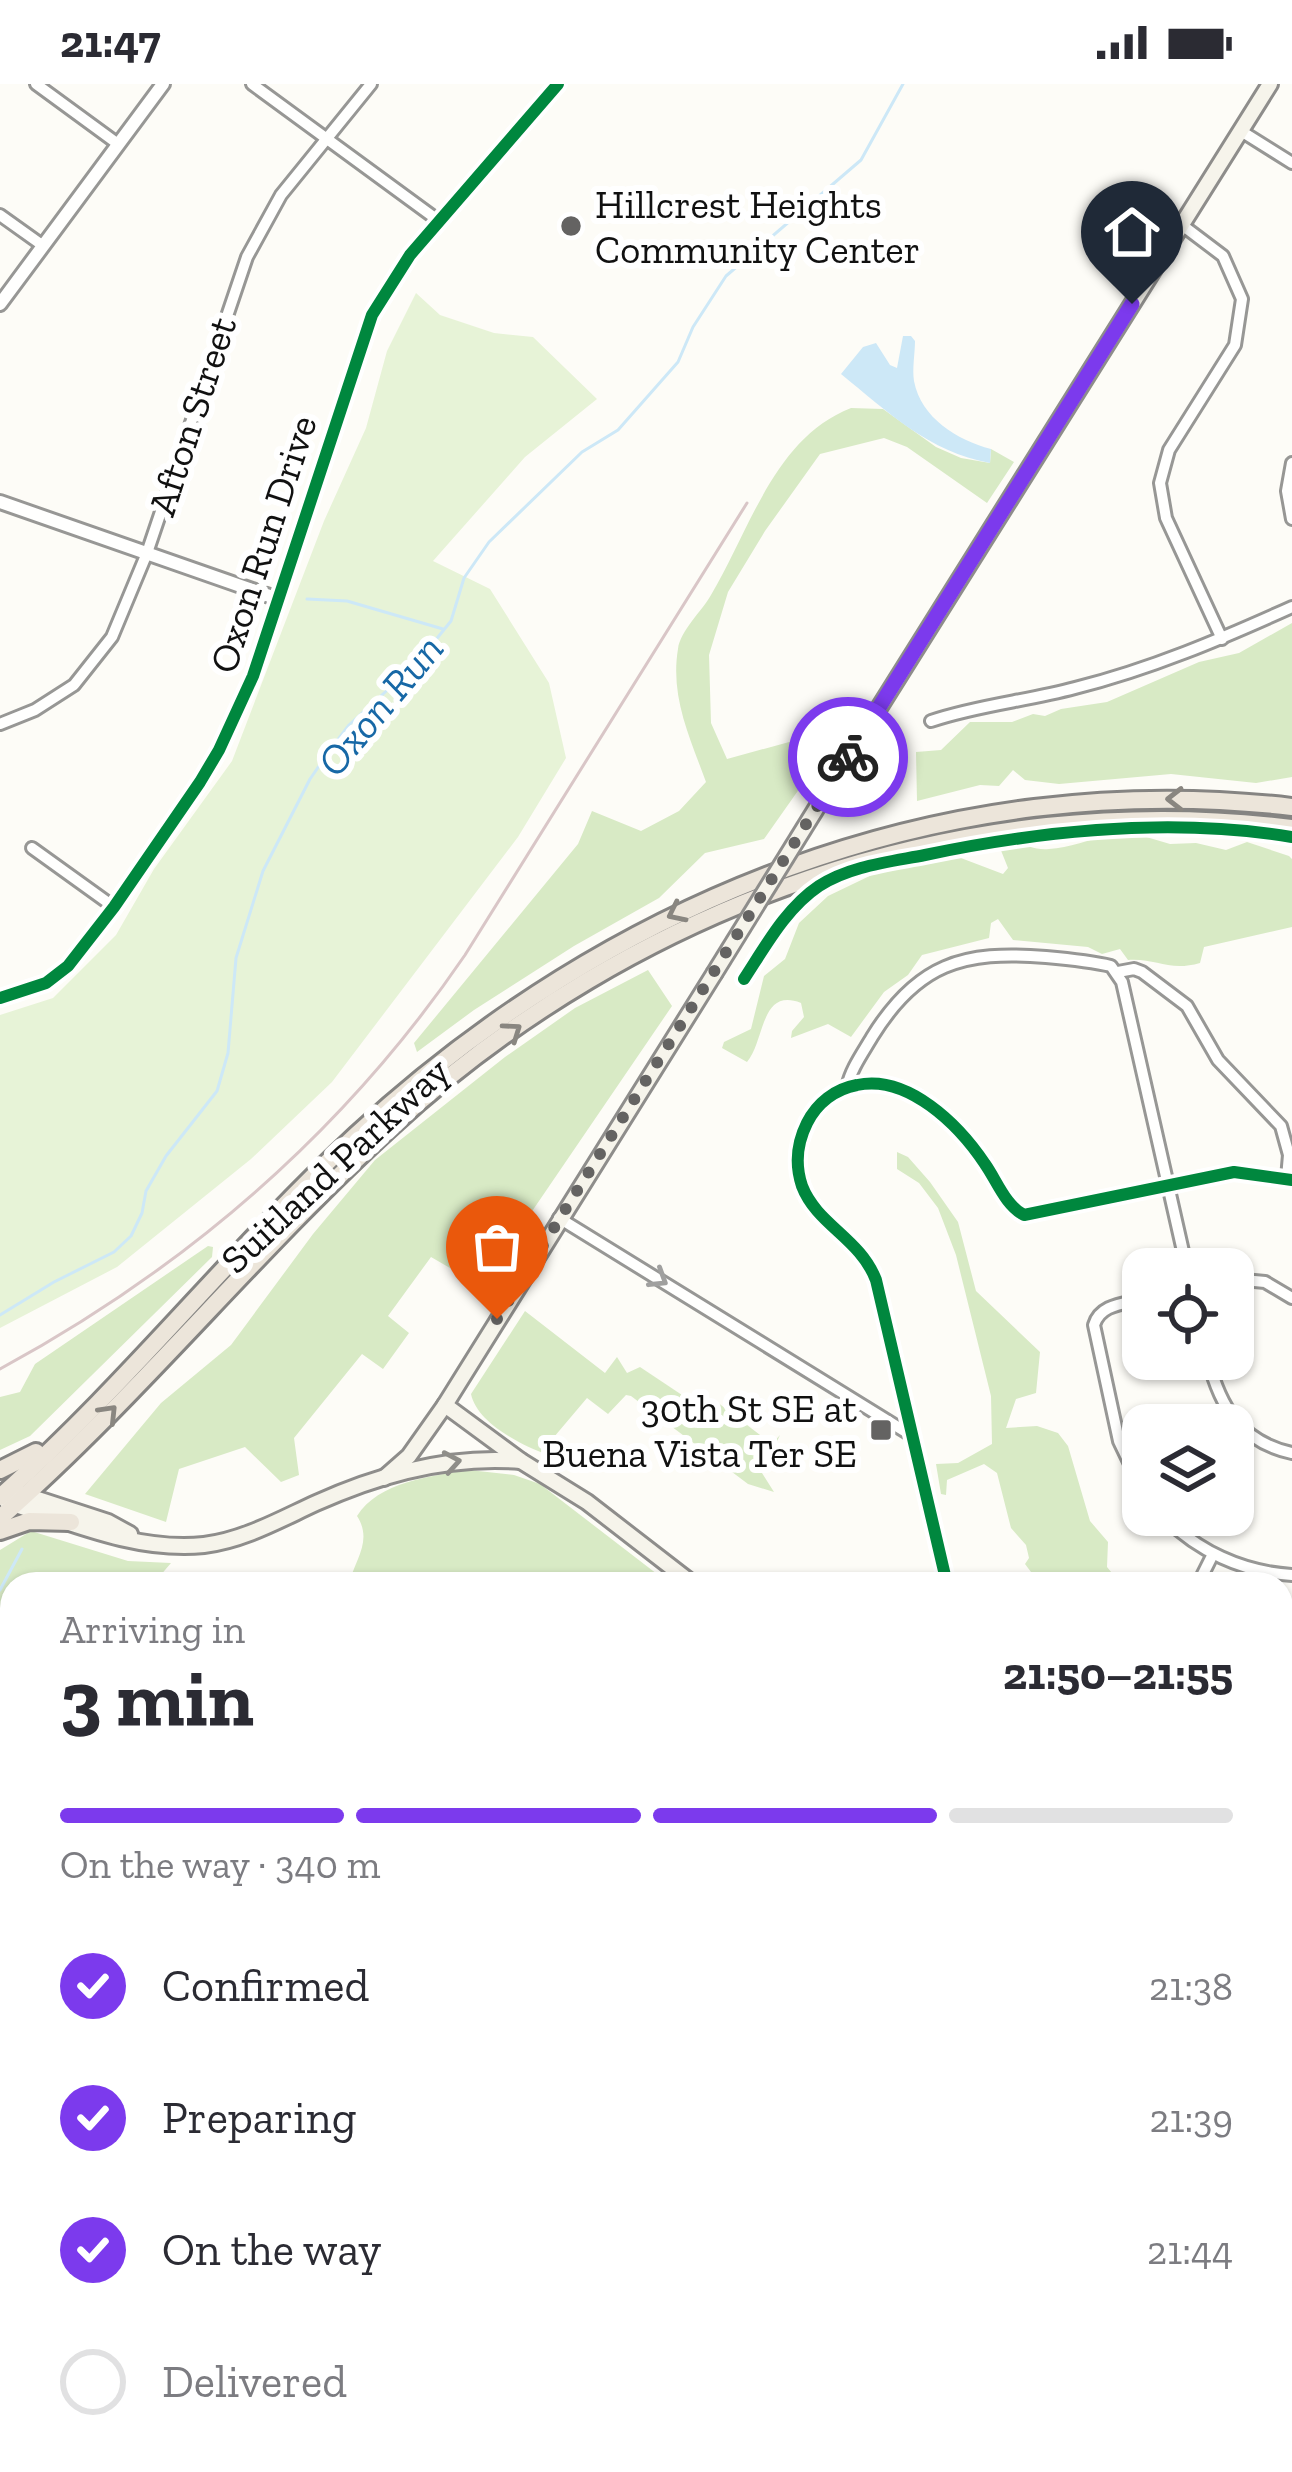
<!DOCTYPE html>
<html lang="en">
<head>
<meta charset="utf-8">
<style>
	body { margin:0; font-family:"Zilla Slab",serif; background:#f2f2f3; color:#2b2b33; height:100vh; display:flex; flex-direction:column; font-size:45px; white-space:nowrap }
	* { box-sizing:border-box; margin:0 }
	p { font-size:39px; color:#7c7c81 }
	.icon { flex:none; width:66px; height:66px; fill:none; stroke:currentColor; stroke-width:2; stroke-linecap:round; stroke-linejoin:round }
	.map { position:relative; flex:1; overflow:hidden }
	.side { position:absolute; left:0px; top:1488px; width:1293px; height:900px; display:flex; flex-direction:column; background:#fff; border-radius:36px 36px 0 0; box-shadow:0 3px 9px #0004 }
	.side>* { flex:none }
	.fabs { position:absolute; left:1122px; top:1164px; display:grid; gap:24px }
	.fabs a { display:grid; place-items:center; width:132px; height:132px; border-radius:24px; background:#fff; box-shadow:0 3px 9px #0004; font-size:60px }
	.pin { position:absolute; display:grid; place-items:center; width:102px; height:102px; color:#fff; margin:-123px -51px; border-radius:50% 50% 50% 0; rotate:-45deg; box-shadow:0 0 12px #0007 }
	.pin .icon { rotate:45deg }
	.courier { position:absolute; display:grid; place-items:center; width:120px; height:120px; margin:-60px; border:9px solid #7c3aed; border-radius:50%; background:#fff; color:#222; box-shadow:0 3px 15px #0007 }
	.overview em { font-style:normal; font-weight:700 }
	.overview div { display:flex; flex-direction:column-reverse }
	.overview { display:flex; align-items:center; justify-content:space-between; height:204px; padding:0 60px }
	h1 { font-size:78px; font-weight:700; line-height:90px }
	.bar { display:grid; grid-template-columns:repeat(4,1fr); gap:18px 12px; align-content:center; height:144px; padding:0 60px }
	.bar i { height:15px; border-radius:9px; background:#e1e1e2 }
	.bar .current { background:#7c3aed }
	.bar p { grid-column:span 4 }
	ol { padding:0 60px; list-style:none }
	li { display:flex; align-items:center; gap:36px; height:132px }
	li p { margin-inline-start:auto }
	li .icon { padding:12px; border-radius:50%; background:#7c3aed; color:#fff; stroke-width:4 }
	li:last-child { color:#7c7c81 }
	li i { width:66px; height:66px; border:6px solid #e1e1e2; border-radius:50% }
	.status { display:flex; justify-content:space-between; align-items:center; height:84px; padding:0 60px; background:#fff; direction:ltr }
	.status svg { height:33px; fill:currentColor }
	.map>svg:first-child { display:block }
	.green { fill:#e7f3d7 }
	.forest { fill:#d8eac5 }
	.water { fill:#cde8f7 }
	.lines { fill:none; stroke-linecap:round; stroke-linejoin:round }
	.stream { stroke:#cde8f7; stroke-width:3 }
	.minor-casing { stroke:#979795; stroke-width:16 }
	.tertiary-casing { stroke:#979795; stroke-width:18 }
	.secondary-casing { stroke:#8e8d8b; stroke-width:20 }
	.trunk-casing { stroke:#858482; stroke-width:22 }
	.minor { stroke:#fffffe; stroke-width:10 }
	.tertiary { stroke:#fffffe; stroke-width:12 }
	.secondary { stroke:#f6f4eb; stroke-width:14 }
	.trunk { stroke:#ece5da; stroke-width:16 }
	.rail { stroke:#d9c6c7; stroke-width:3 }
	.secondary-bridge-casing { stroke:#8e8d8b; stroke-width:20; stroke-linecap:butt }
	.secondary-bridge { stroke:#f6f4eb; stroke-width:14 }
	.cycleway-casing { stroke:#fff; stroke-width:20 }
	.cycleway { stroke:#00873e; stroke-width:12 }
	.oneway { stroke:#898680 }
	.oneway2 { stroke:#a0a09f }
	.oneway3 { stroke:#8f8e89 }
	.done { stroke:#646362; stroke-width:12; stroke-dasharray:0 21.6 }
	.route { stroke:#7c3aed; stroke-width:15 }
	.poi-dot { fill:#646362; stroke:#fff; stroke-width:4.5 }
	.labels { text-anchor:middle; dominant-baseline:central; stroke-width:12; stroke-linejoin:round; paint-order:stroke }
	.poi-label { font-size:39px; fill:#111; stroke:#fff; text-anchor:start }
	.street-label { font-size:39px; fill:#111; stroke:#fff }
	.water-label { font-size:42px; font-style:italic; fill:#1768a6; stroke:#fff }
</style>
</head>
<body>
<div class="status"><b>21:47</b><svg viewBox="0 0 49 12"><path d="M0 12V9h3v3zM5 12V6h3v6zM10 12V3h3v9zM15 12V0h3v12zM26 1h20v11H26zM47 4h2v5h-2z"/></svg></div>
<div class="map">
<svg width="1292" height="2388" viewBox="0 0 1292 2388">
	<rect width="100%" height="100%" fill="#fdfcf7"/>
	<!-- green -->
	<g class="green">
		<path d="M416,209L440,231L494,249L533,253L597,315L525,373L433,477L490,505L549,599L566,674L518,753L332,998L251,1075L117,1183L0,1244V931L53,914L116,851L154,785L232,677L324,437L366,344L387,267Z"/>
		<path d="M646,2376H950V2388H649Z"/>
	</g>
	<!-- forest -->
	<g class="forest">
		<path d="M851,324L883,325L936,363L961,374L990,379L991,365L1014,378L987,419L907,363L884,354L820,370L765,447L728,508L709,571L711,639L727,675L800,655L802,701L764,755L705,769L659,814L574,862L474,926L417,968L414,959L578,760L592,727L641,747L679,727L706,698C690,654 670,613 678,565C680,547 702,527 711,511C750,446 774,354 851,324Z"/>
		<path d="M1292,539V693L1256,699L1171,690L1059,700L1025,696L1013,686L999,702L980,701L917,717L916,668L941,666L970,638H1012L1033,630L1045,632L1061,625L1107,618L1199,578L1239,569Z"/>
		<path d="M1110,751L1143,752L1170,760L1196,759L1226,766L1247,758L1289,772L1292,775V843L1204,863L1200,879C1169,888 1156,874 1128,876L1120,865L1102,870L1088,863L1013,856L998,835L991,839L989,854L922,871L908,891L884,908L851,953L828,940L791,954L792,947L804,933L801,919C760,903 765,957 747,978L722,964L724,958L751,945L764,892L785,875L799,839L828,812L880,787L953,771L1003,790L1008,784L1000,764C1023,754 1029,767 1049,765C1069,764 1090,755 1110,751Z"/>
		<path d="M648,886L672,922L481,1202L431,1173L388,1232L409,1249L383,1285L362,1270L294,1354L299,1391L281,1398L245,1363L179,1385L166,1438L85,1410L161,1319L231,1261L313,1150L375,1076L505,973L575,924Z"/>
		<path d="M897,1068L908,1073L930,1098L958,1138L976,1207L1040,1268L1036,1309L1016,1315L1006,1344L1037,1342L1058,1349L1068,1362L1090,1437L1108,1458L1107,1483L1121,1500H1040L1025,1480L1029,1474L1026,1461L1011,1444L997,1389L984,1380L947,1396L946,1411L941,1410L936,1380L958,1379L992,1360L991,1312L956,1171L938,1124L919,1099L897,1085Z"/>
		<path d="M208,1162L213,1163L212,1173L30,1352L0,1366V1313L20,1308L35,1280Z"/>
		<path d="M525,1227L605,1289L617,1273L627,1289L640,1283L688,1315L717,1318L772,1360L780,1351L762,1389L774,1408L748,1400L631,1312L626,1311L608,1330L587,1314L554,1353L548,1371C521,1361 477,1339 471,1310Z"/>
		<path d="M469,1386L514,1391L540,1400L670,1500H349C355,1475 373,1457 357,1432C378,1398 431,1392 469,1386Z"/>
		<path d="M31,1447L128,1477L171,1479L153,1500H12V1716L0,1736V1466Z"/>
		<path d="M12,2038V2245L0,2241V2055Z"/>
	</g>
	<!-- water -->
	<path class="water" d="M903,252H911L915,257C915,269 912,285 914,297C921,334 957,356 991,365L990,379C929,368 888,328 841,290L863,263L876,259L890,281L897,284Z"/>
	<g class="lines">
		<!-- stream -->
		<g class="stream">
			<path d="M307,515L347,517L443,545"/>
			<path d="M0,1231L54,1198L114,1168L131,1152L142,1129L146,1107L166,1072L217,1007L228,969L236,874L263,787L310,695L333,662L349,641L417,579L451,537L464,494L489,458L582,368L618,346L678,278L693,243L726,192L861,76L903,0"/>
			<path d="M0,1506L22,1465"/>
		</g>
		<!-- minor casing -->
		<g class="minor-casing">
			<g id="minor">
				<path d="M36,0L118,60"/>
				<path d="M252,0L439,137"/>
				<path d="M1241,47L1292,79"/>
				<path d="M0,131L42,161"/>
				<path d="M1182,141L1223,172L1242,215L1235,261L1169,366L1160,399L1166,434L1222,555"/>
				<path d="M1292,379L1287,407L1292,435"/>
				<path d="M931,637C978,621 1027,617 1075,604C1151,585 1221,555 1292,523"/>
				<path d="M0,640L35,626L74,601L112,553L147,469L247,173L281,111L371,0"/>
				<path d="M32,764L114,823"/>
				<path d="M1118,888L1134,885L1142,888L1187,922L1218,976L1281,1042L1289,1071L1287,1094"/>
				<path d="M847,1003C851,985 862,970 872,953C917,880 963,866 1046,873C1068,875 1090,877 1111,882L1122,898L1187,1185"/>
				<path d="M559,1134L914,1353"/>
				<path d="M1233,1195L1265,1198L1292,1214"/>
				<path d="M1143,1215C1124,1220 1100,1220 1094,1241L1119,1357L1143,1407"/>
				<path d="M1208,1275C1220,1323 1241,1358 1292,1369"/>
				<path d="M1162,1431C1197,1467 1242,1488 1292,1491"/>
				<path d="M947,1500L876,1196C860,1154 817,1141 802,1102C795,1081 797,1059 807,1039C817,1019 835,1005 857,1001C908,990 959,1041 985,1080C997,1097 1005,1121 1024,1131L1234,1088L1292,1096"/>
				<path d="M1198,1500L1213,1470"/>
				<path d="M1281,1629L1292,1627"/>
				<path d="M1281,1753L1292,1751"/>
				<path d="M1281,1845L1292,1857"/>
				<path d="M1281,2114L1292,2104"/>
				<path d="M0,2256L12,2260"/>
				<path d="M1281,2310L1292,2303"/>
				<path d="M389,2376L392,2388"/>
				<path d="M571,2376L574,2388"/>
				<path d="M961,2376L962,2388"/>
				<path d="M1089,2388V2376"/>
				<path d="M1215,2388L1221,2376"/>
			</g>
		</g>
		<!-- tertiary casing -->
		<g class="tertiary-casing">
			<g id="tertiary">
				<path d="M0,220L163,0"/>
				<path d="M0,418L278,515"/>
				<path d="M0,914L46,899L68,882L114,823L200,698L219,666L253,592L372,231L410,171L558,0"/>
			</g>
		</g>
		<!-- secondary casing -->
		<g class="secondary-casing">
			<g id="secondary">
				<path d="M832,699L1270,0"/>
				<path d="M445,1321L521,1377L587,1418L693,1500"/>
				<path d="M384,1394L409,1372L445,1321L714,890"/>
				<path d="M16,1408L108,1438L130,1450"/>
				<path d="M7,1418C69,1438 137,1468 204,1461C244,1456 279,1436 316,1419C380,1390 450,1371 521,1377"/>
				<path d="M0,2027L12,2008"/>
				<path d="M1281,2048L1292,2061"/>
			</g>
		</g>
		<!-- trunk casing -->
		<g class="trunk-casing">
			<g id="trunk">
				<path d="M0,1386L36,1368"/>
				<path d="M0,1413C127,1301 232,1166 356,1051C610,816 944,682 1292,723"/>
				<path d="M0,1434C139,1312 255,1167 391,1043C634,820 964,703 1292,744"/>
				<path d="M0,1447L29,1437L71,1438"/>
				<path d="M0,1990L12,1999"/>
				<path d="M214,2376L217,2388"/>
			</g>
		</g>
		<!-- minor -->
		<use href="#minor" class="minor"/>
		<!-- tertiary -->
		<use href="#tertiary" class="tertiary"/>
		<!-- secondary -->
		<use href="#secondary" class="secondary"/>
		<!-- trunk -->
		<use href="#trunk" class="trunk"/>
		<!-- rail -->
		<path class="rail" d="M0,1285C186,1184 345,1047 465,871L747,419"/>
		<!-- secondary-bridge casing -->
		<g class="secondary-bridge-casing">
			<path id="secondary-bridge" d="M714,890L832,699"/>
		</g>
		<!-- secondary-bridge -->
		<use href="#secondary-bridge" class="secondary-bridge"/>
		<!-- cycleway casing -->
		<g class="cycleway-casing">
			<g id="cycleway">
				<path d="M744,895C765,863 786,824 819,802C850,782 889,778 925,771C1044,746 1171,733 1292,753"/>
				<path d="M0,914L46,899L68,882L114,823L200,698L219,666L253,592L372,231L410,171L558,0"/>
				<path d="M947,1500L876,1196C860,1154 817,1141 802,1102C795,1081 797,1059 807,1039C817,1019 835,1005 857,1001C908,990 959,1041 985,1080C997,1097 1005,1121 1024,1131L1234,1088L1292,1096"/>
			</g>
		</g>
		<!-- cycleway -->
		<use href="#cycleway" class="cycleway"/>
	</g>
	<!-- one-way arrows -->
	<defs><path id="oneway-chevron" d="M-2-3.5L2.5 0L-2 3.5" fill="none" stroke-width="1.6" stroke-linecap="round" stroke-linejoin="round" transform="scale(3)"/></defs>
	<g class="oneway">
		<use href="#oneway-chevron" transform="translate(1175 715) rotate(-180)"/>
		<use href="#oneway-chevron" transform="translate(676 829) rotate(154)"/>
		<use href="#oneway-chevron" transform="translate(513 947) rotate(-35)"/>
		<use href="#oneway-chevron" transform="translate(109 1329) rotate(-46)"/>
	</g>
	<use class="oneway2" href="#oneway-chevron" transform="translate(659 1195) rotate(32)"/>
	<use class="oneway3" href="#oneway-chevron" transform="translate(452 1378) rotate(-10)"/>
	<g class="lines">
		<!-- done -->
		<path class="done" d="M497,1235L848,673"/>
		<!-- route -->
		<path class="route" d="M848,673L1132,220"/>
	</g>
	<!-- markers -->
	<g class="poi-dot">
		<circle cx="571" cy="142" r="12"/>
		<rect x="869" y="1334" width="24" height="24" rx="6"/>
	</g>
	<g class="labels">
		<!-- poi labels -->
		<g class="poi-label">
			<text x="595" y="120">Hillcrest Heights<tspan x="595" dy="45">Community Center</tspan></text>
			<text x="857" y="1324" text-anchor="end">30th St SE at<tspan x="857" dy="45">Buena Vista Ter SE</tspan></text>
		</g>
		<!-- street labels -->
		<g class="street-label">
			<text transform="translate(192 332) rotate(-72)">Afton Street</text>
			<text transform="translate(263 460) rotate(-72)">Oxon Run Drive</text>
			<text transform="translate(335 1081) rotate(-43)">Suitland Parkway</text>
		</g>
		<!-- water labels -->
		<g class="water-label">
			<text transform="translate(380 621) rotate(-50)">Oxon Run</text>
		</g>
	</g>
</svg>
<div class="fabs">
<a><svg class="icon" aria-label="locate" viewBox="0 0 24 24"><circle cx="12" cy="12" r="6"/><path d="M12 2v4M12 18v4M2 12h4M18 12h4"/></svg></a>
<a><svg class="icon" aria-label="layers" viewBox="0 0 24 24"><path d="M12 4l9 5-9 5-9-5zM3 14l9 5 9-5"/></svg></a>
</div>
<div class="pin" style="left:497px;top:1235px;background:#ea580c"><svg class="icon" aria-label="bag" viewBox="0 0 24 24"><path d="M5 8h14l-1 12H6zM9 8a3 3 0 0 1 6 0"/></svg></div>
<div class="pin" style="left:1132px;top:220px;background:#1f2937"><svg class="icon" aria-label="home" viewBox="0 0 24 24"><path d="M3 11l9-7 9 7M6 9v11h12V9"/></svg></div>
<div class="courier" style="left:848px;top:673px"><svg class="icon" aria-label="bike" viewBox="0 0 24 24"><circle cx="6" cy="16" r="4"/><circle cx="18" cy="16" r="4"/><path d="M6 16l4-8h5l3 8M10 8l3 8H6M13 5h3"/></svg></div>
<section class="side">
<div class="overview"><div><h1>3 min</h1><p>Arriving in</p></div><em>21:50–21:55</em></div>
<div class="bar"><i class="current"></i><i class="current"></i><i class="current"></i><i></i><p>On the way · 340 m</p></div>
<ol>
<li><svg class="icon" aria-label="check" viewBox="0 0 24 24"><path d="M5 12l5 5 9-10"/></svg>Confirmed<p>21:38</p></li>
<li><svg class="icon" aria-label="check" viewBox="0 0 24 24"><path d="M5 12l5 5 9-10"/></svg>Preparing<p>21:39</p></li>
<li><svg class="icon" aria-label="check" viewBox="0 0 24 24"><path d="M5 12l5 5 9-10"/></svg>On the way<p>21:44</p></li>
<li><i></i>Delivered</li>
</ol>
</section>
</div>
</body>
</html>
